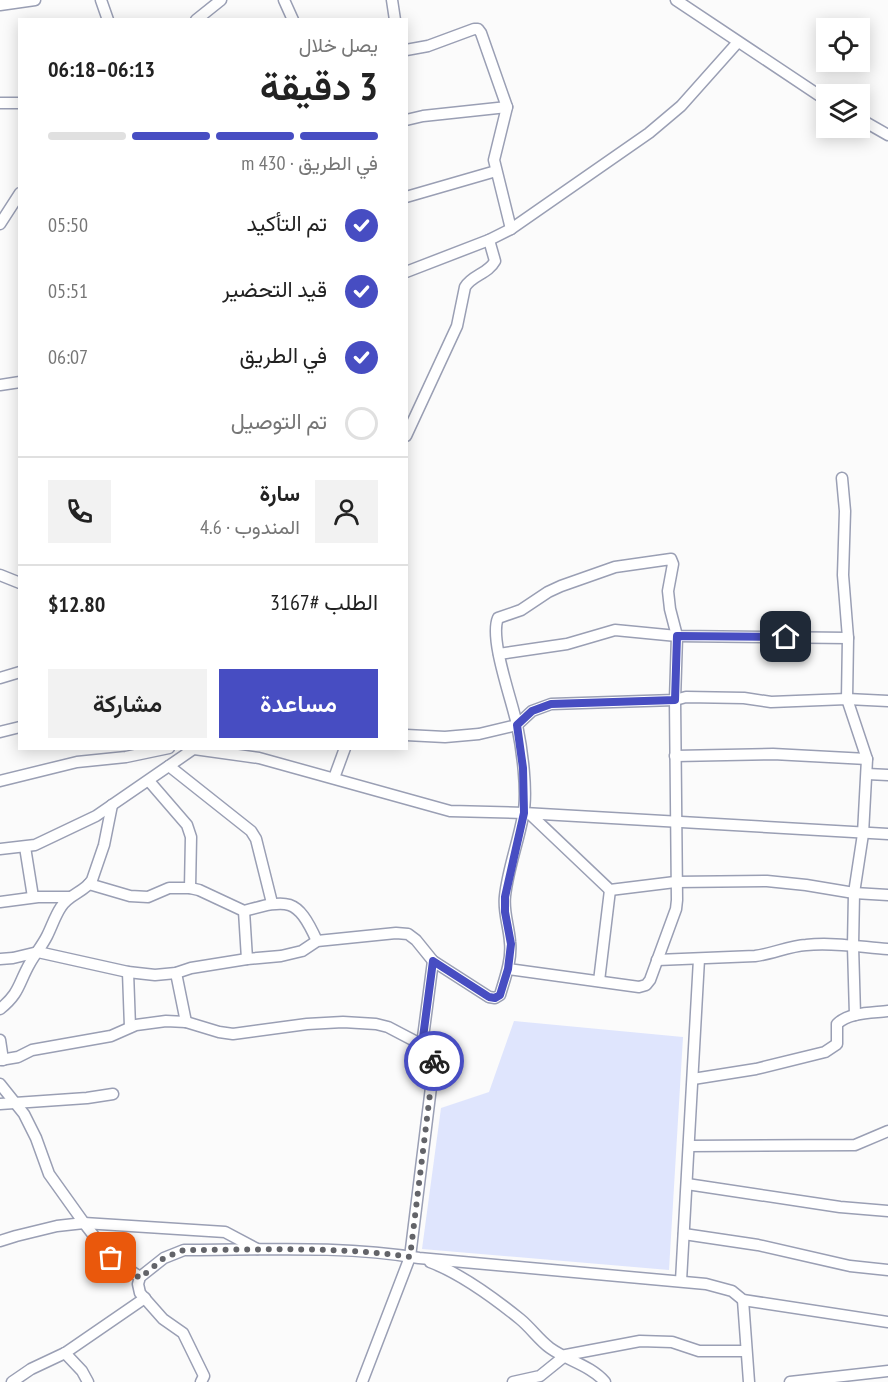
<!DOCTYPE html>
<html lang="ar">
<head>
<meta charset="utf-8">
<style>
	body { margin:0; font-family:"PT Sans Narrow",Vazirmatn,sans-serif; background:#f2f2f2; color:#222; direction:rtl; height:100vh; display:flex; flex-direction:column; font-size:22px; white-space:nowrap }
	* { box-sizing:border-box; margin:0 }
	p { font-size:20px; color:#767676 }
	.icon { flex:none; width:33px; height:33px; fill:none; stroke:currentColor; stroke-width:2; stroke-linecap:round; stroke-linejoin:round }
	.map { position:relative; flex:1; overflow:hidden; direction:ltr }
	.sheet { position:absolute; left:18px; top:18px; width:390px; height:732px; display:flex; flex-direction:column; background:#fff; border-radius:0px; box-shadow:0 3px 15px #0003; direction:rtl }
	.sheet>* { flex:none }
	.controls { position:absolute; left:816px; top:18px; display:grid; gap:12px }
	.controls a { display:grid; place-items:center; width:54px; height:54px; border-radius:0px; background:#fff; box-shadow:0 3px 15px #0003; font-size:30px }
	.pin { position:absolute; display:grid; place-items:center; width:51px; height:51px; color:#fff; margin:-26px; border-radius:12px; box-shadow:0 3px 9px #0006 }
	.courier { position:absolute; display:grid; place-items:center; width:60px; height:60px; margin:-30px; border:4px solid #474dc2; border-radius:50%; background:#fff; color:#222; box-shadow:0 2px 8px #0007 }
	.summary em { font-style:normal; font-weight:600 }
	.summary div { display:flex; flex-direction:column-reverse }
	.summary { display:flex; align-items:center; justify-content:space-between; height:102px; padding:0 30px }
	h1 { font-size:39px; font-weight:600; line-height:45px }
	.bar { display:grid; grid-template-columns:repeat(4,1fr); gap:9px 6px; align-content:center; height:72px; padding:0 30px }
	.bar i { height:8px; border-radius:4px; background:#e0e0e0 }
	.bar .selected { background:#474dc2 }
	.bar p { grid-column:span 4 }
	.line { display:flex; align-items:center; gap:15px; padding:0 30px; border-top:2px solid #e0e0e0 }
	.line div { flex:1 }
	.round { display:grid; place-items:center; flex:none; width:63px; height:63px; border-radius:0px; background:#f2f2f2 }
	ol { padding:0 30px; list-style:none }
	li { display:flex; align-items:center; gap:18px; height:66px }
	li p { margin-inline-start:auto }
	li .icon { padding:6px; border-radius:50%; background:#474dc2; color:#fff; stroke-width:4 }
	li:last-child { color:#767676 }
	li i { width:33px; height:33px; border:3px solid #e0e0e0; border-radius:50% }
	.button { display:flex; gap:12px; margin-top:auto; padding:12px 30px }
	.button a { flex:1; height:69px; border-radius:0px; background:#474dc2; color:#fff; font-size:24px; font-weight:600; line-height:69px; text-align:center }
	.button a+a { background:#f2f2f2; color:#222 }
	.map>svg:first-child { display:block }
	.garden { fill:#dfe5fd }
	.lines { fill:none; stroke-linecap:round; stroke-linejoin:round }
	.minor-casing { stroke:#9a9fb4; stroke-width:13 }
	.minor { stroke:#fff; stroke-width:10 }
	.done { stroke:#636469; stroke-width:6; stroke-dasharray:0 10.8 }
	.route { stroke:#474dc2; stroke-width:8 }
</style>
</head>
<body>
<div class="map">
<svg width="888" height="1382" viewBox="0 0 888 1382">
	<rect width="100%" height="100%" fill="#fbfbfb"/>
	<!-- garden -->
	<path class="garden" d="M514,1021L683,1037L669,1270L422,1249L441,1108L489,1092Z"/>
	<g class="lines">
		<!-- minor casing -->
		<g class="minor-casing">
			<g id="minor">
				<path d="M101,0L108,20"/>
				<path d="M284,0L293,20"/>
				<path d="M392,0L395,20"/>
				<path d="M676,0L826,100"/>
				<path d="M0,5L35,0"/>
				<path d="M196,20L221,0"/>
				<path d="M406,50L428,46L474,29H478L481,33L507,107L494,160L511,229"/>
				<path d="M0,103H20"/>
				<path d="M860,119L888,135"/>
				<path d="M406,120L423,116L507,107"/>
				<path d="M406,197L496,171"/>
				<path d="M0,224L20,193"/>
				<path d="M406,272L489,240L511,229L649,133L681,106L738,42"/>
				<path d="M0,385L20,382"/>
				<path d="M406,436L457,326L465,287C472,275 488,274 495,261L489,240"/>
				<path d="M842,478L845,511L843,575L848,638L847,699L867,759L863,834L854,893L853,946L855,1015"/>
				<path d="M0,575L20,583"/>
				<path d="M499,654L567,644L615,630L677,636L848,638"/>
				<path d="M0,678L20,672"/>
				<path d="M0,732L20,727"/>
				<path d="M406,735L445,737L479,734L517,725L532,711L551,704L675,700L686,697L744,698L771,702L847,699L888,701"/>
				<path d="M187,748L259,758L450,811L524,813L888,834"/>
				<path d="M675,756L773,754L867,759"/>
				<path d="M169,766L251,831L256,839L272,903"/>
				<path d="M867,774L888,775"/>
				<path d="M334,778L345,748"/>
				<path d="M0,781L77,762L126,757L169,748"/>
				<path d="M149,781L187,825L191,837L190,888"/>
				<path d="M530,814L610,890L675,882L767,881L806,885L854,893L888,895"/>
				<path d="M25,847L33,897"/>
				<path d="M0,849L35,845L96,816L192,750"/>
				<path d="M89,884L130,896L148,897L169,888H190L199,890L244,911C288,899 297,897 317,941"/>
				<path d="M0,902L38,897H69"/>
				<path d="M244,911L247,959"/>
				<path d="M0,959L13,958L38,952L128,972L155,975L176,973L191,968L247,959L281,956L302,951L317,941L396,933L408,934L416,940L433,961L489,997L495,998L500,995C505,978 512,960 510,942C509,926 503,912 505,896C508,869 518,843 523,816C528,792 522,749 517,725C512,700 489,639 498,618L521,610L548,592L561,586L615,567L671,559L673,564L668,591L670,609L677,636L675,700L677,900L676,909L650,980L646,985L639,987L508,969"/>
				<path d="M657,960L755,956C772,954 789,946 806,945C833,942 861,947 888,949"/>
				<path d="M128,972L130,1027"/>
				<path d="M176,973L186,1022"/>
				<path d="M599,981L610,890"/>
				<path d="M0,1009C20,993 18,984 30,963C35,954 42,946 47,936C52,926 55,916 61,907C69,894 85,892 92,880L104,845L112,805"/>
				<path d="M0,1040L3,1060"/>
				<path d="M422,1045L433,961"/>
				<path d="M0,1060L18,1057L32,1050L111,1036L136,1025L166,1021L186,1022L219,1032L233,1034L307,1024L343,1022L376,1024L388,1027L430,1049L434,1056V1063L410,1257L362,1382"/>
				<path d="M693,1079L756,1069L825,1052L837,1044V1024C849,1012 872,1013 888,1011"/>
				<path d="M0,1084L24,1114L36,1138L49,1174L84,1223L111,1258L140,1277"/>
				<path d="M0,1104L87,1098L113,1094"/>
				<path d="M689,1146L855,1145L888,1131"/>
				<path d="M687,1184L840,1207L888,1211"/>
				<path d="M684,1234L758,1245L850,1266L888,1270"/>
				<path d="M0,1241L16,1236L57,1226L84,1223L225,1232L257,1249"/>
				<path d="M430,1262C462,1274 494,1298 520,1319C531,1328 539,1340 550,1348C568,1361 590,1365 605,1382"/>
				<path d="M681,1281L699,959"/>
				<path d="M743,1300L749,1382"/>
				<path d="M65,1353L82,1371L88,1382"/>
				<path d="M12,1382L31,1369L65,1353L145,1298"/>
				<path d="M201,1382L204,1376L183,1333L163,1319L140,1293L138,1284L140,1277L164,1258L184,1250C262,1250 342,1245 419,1258L706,1284L732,1291L743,1300L888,1322"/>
				<path d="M513,1382L540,1376L566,1355L640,1341L672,1342L699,1351H746"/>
				<path d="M790,1382L888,1371"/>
			</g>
		</g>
		<!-- minor -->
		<use href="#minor" class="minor"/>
	</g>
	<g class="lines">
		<!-- done -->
		<path class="done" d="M111,1258L140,1278L164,1258L184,1250C259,1250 336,1246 410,1257L434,1061"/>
		<!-- route -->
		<path class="route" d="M434,1061L430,1049L422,1045L433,961L489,997L495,998L500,995L508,969L511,944L505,912V897L524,813L523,768L517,725L532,711L551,704L675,700L677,636L786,637"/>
	</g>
</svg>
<div class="controls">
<a><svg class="icon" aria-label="locate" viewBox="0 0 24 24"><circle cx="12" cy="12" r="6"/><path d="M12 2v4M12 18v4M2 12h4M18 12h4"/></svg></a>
<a><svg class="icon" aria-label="layers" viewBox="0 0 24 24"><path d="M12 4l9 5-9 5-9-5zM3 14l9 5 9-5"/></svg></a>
</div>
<div class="pin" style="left:111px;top:1258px;background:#ea580c"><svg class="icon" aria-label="bag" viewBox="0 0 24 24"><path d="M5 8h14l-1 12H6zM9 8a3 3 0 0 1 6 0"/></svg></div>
<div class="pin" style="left:786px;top:637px;background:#1f2937"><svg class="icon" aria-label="home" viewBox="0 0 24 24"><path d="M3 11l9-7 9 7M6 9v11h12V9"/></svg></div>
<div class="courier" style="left:434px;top:1061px"><svg class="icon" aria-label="bike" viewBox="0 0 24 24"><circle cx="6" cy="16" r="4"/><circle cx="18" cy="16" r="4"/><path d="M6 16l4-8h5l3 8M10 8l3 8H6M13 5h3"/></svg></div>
<section class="sheet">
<div class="summary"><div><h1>3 دقيقة</h1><p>يصل خلال</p></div><em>06:13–06:18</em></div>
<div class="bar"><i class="selected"></i><i class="selected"></i><i class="selected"></i><i></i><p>في الطريق · 430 m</p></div>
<ol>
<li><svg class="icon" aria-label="check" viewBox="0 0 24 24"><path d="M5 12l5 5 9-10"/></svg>تم التأكيد<p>05:50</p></li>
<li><svg class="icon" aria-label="check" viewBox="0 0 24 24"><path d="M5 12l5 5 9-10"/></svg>قيد التحضير<p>05:51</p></li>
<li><svg class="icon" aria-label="check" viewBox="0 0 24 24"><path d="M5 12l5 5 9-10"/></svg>في الطريق<p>06:07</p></li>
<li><i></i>تم التوصيل</li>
</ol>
<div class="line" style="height:108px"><a class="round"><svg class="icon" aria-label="person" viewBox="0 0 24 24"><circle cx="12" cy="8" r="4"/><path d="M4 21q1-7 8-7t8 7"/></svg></a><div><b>سارة</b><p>المندوب · 4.6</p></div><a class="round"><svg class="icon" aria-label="phone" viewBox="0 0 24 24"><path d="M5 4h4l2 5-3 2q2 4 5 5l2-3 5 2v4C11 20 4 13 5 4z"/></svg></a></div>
<div class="line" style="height:78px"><div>الطلب #3167</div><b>$12.80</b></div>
<div class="button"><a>مساعدة</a><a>مشاركة</a></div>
</section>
</div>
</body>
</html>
